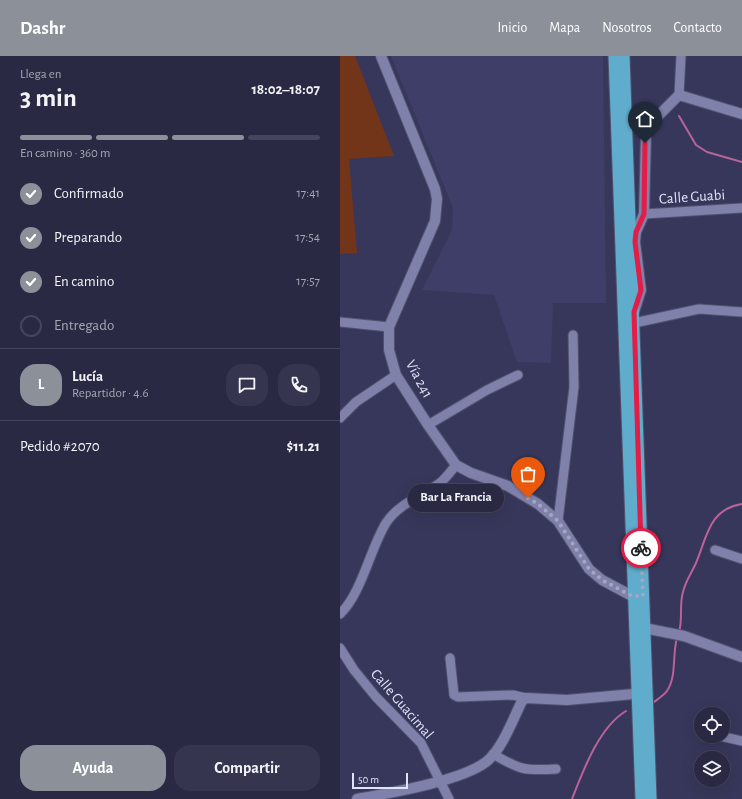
<!DOCTYPE html>
<html lang="es">
<head>
<meta charset="utf-8">
<style>
	body { margin:0; font-family:"Alegreya Sans",sans-serif; background:#35354f; color:#f1f3f6; height:100vh; display:flex; flex-direction:column; font-size:15px; white-space:nowrap }
	* { box-sizing:border-box; margin:0 }
	p { font-size:13px; color:#a5a6b2 }
	.icon { flex:none; width:22px; height:22px; fill:none; stroke:currentColor; stroke-width:2; stroke-linecap:round; stroke-linejoin:round }
	.map { position:relative; flex:1; overflow:hidden }
	.sheet { display:flex; flex-direction:column; background:#292944; width:340px }
	.sheet>* { flex:none }
	.buttons { position:absolute; left:354px; top:651px; display:grid; gap:8px }
	.buttons a { display:grid; place-items:center; width:36px; height:36px; border-radius:50%; background:#292944; box-shadow:0 4px 16px #0002,0 0 0 1px #45455d; font-size:20px }
	.scale { position:absolute; left:12px; bottom:10px; width:56px; box-sizing:border-box; padding-left:4px; border:2px solid #e1e2f9; border-top:0; font-size:11px; line-height:14px; white-space:nowrap; color:#e1e2f9; -webkit-text-stroke:3px #37375b; paint-order:stroke }
	.pin { position:absolute; display:grid; place-items:center; width:34px; height:34px; color:#fff; margin:-41px -17px; border-radius:50% 50% 50% 0; rotate:-45deg; box-shadow:0 0 4px #0007 }
	.pin .icon { rotate:45deg }
	.courier { position:absolute; display:grid; place-items:center; width:40px; height:40px; margin:-20px; border:3px solid #e11d48; border-radius:50%; background:#fff; color:#222; box-shadow:0 1px 5px #0007 }
	.bubble { position:absolute; height:28px; border-radius:14px; background:#292944; box-shadow:0 4px 16px #0002,0 0 0 1px #45455d; font-size:13px; font-weight:700; line-height:28px; text-align:center }
	.overview em { font-style:normal; font-weight:700 }
	.overview div { display:flex; flex-direction:column-reverse }
	.overview { display:flex; align-items:center; justify-content:space-between; height:68px; padding:0 20px }
	h1 { font-size:26px; font-weight:700; line-height:30px }
	.bar { display:grid; grid-template-columns:repeat(4,1fr); gap:6px 4px; align-content:center; height:48px; padding:0 20px }
	.bar i { height:5px; border-radius:3px; background:#45455d }
	.bar .on { background:#8c9099 }
	.bar p { grid-column:span 4 }
	.line { display:flex; align-items:center; gap:10px; padding:0 20px; border-top:1px solid #45455d }
	.line div { flex:1 }
	.round { display:grid; place-items:center; flex:none; width:42px; height:42px; border-radius:16px; background:#35354f }
	ol { padding:0 20px; list-style:none }
	li { display:flex; align-items:center; gap:12px; height:44px }
	li p { margin-inline-start:auto }
	li .icon { padding:4px; border-radius:50%; background:#8c9099; color:#fff; stroke-width:4 }
	li:last-child { color:#a5a6b2 }
	li i { width:22px; height:22px; border:2px solid #45455d; border-radius:50% }
	.cta { display:flex; gap:8px; margin-top:auto; padding:8px 20px }
	.cta a { flex:1; height:46px; border-radius:16px; background:#8c9099; color:#fff; font-size:16px; font-weight:700; line-height:46px; text-align:center }
	.cta a+a { background:#35354f; color:#f1f3f6 }
	header { display:flex; align-items:center; gap:24px; box-sizing:border-box; height:56px; padding:0 20px; background:#8c9099; color:#fff }
	header strong { font-size:19px }
	nav { display:flex; gap:22px; margin-inline-start:auto; font-size:14px }
	main { display:flex; flex:1; min-height:0 }
	.map>svg:first-child { display:block }
	.built { fill:#3e3e69 }
	.green { fill:#72351a }
	.lines { fill:none; stroke-linecap:round; stroke-linejoin:round }
	.stream { stroke:#b9639a; stroke-width:2 }
	.minor-casing { stroke:#51516f; stroke-width:11 }
	.tertiary-casing { stroke:#51516f; stroke-width:12 }
	.secondary-casing { stroke:#51516f; stroke-width:12 }
	.trunk-casing { stroke:#51516f; stroke-width:13 }
	.minor { stroke:#7f81aa; stroke-width:9 }
	.tertiary { stroke:#7f81aa; stroke-width:10 }
	.secondary { stroke:#7f81aa; stroke-width:10 }
	.trunk { stroke:#60accc; stroke-width:11 }
	.done { stroke:#a6a6c2; stroke-width:4; stroke-dasharray:0 7.2 }
	.route { stroke:#e11d48; stroke-width:5 }
	.labels { text-anchor:middle; dominant-baseline:central; stroke-width:3; stroke-linejoin:round; paint-order:stroke }
	.street-label { font-size:15px; fill:#e1e2f9; stroke:#37375b }
</style>
</head>
<body>
<header>
<strong>Dashr</strong>
<nav><a>Inicio</a><a>Mapa</a><a>Nosotros</a><a>Contacto</a></nav>
</header>
<main>
<section class="sheet">
<div class="overview"><div><h1>3 min</h1><p>Llega en</p></div><em>18:02–18:07</em></div>
<div class="bar"><i class="on"></i><i class="on"></i><i class="on"></i><i></i><p>En camino · 360 m</p></div>
<ol>
<li><svg class="icon" aria-label="check" viewBox="0 0 24 24"><path d="M5 12l5 5 9-10"/></svg>Confirmado<p>17:41</p></li>
<li><svg class="icon" aria-label="check" viewBox="0 0 24 24"><path d="M5 12l5 5 9-10"/></svg>Preparando<p>17:54</p></li>
<li><svg class="icon" aria-label="check" viewBox="0 0 24 24"><path d="M5 12l5 5 9-10"/></svg>En camino<p>17:57</p></li>
<li><i></i>Entregado</li>
</ol>
<div class="line" style="height:72px"><b class="round" style="background:#8c9099;color:#fff">L</b><div><b>Lucía</b><p>Repartidor · 4.6</p></div><a class="round"><svg class="icon" aria-label="chat" viewBox="0 0 24 24"><path d="M4 5h16v11H9l-5 4z"/></svg></a><a class="round"><svg class="icon" aria-label="phone" viewBox="0 0 24 24"><path d="M5 4h4l2 5-3 2q2 4 5 5l2-3 5 2v4C11 20 4 13 5 4z"/></svg></a></div>
<div class="line" style="height:52px"><div>Pedido #2070</div><b>$11.21</b></div>
<div class="cta"><a>Ayuda</a><a>Compartir</a></div>
</section>
<div class="map">
<svg width="402" height="743" viewBox="0 0 402 743">
	<rect width="100%" height="100%" fill="#37375b"/>
	<!-- built -->
	<path class="built" d="M51,0H263L266,247H213L211,307L177,306L154,239L82,234L112,174L113,152Z"/>
	<!-- green -->
	<path class="green" d="M0,0H15L54,100L9,103L17,197L0,198Z"/>
	<g class="lines">
		<!-- stream -->
		<g class="stream">
			<path d="M339,60L356,89L367,96L402,106"/>
			<path d="M339,576C343,563 339,549 343,536C345,526 352,516 356,507C367,481 369,453 402,448"/>
			<path d="M314,646C318,643 324,639 327,635C337,620 332,599 337,582"/>
			<path d="M232,743C243,715 259,671 286,655"/>
		</g>
		<!-- minor casing -->
		<g class="minor-casing">
			<g id="minor">
				<path d="M339,39L341,0"/>
				<path d="M304,158L402,152"/>
				<path d="M0,266L49,271"/>
				<path d="M294,267L359,253L402,256"/>
				<path d="M0,362L16,346L56,319"/>
				<path d="M88,369L147,334L178,319"/>
				<path d="M218,465L234,331L233,279"/>
				<path d="M375,494L402,503"/>
				<path d="M0,558C22,537 30,493 46,467C58,448 82,440 100,427C106,422 111,415 116,409"/>
				<path d="M0,592L14,614L36,641L81,687L109,743"/>
				<path d="M110,602L114,639L118,641L173,639L186,642"/>
				<path d="M380,680L402,685"/>
				<path d="M153,698C180,714 185,715 216,713"/>
			</g>
		</g>
		<!-- tertiary casing -->
		<g class="tertiary-casing">
			<g id="tertiary">
				<path d="M294,256L301,234L295,186L296,176L304,158L306,78L315,63L339,39L402,58"/>
				<path d="M304,572L344,580L402,601"/>
				<path d="M17,743C50,737 121,725 146,706C162,694 173,663 182,645L186,642L227,644L305,637"/>
			</g>
		</g>
		<!-- secondary casing -->
		<g class="secondary-casing">
			<path id="secondary" d="M41,0L95,133L97,143L95,165L49,271V294L56,319L88,369L116,409L131,417L168,430L198,448L218,465L249,513L262,524L292,540H300"/>
		</g>
		<!-- trunk casing -->
		<g class="trunk-casing">
			<g id="trunk">
				<path d="M274,0L301,743"/>
				<path d="M284,0L311,743"/>
			</g>
		</g>
		<!-- minor -->
		<use href="#minor" class="minor"/>
		<!-- tertiary -->
		<use href="#tertiary" class="tertiary"/>
		<!-- secondary -->
		<use href="#secondary" class="secondary"/>
		<!-- trunk -->
		<use href="#trunk" class="trunk"/>
	</g>
	<g class="lines">
		<!-- done -->
		<path class="done" d="M188,442L198,448L218,465L249,513L262,524L292,540H303L301,492"/>
		<!-- route -->
		<path class="route" d="M301,492L294,256L301,234L295,186L296,176L304,158L305,87"/>
	</g>
	<g class="labels">
		<!-- street labels -->
		<g class="street-label">
			<text transform="translate(352 141) rotate(-4)">Calle Guabi</text>
			<text transform="translate(79 323) rotate(62)">Vía 241</text>
			<text transform="translate(62 648) rotate(49)">Calle Guacimal</text>
		</g>
	</g>
</svg>
<div class="buttons">
<a><svg class="icon" aria-label="locate" viewBox="0 0 24 24"><circle cx="12" cy="12" r="6"/><path d="M12 2v4M12 18v4M2 12h4M18 12h4"/></svg></a>
<a><svg class="icon" aria-label="layers" viewBox="0 0 24 24"><path d="M12 4l9 5-9 5-9-5zM3 14l9 5 9-5"/></svg></a>
</div>
<div class="scale">50 m</div>
<div class="pin" style="left:188px;top:442px;background:#ea580c"><svg class="icon" aria-label="bag" viewBox="0 0 24 24"><path d="M5 8h14l-1 12H6zM9 8a3 3 0 0 1 6 0"/></svg></div>
<div class="pin" style="left:305px;top:87px;background:#1f2937"><svg class="icon" aria-label="home" viewBox="0 0 24 24"><path d="M3 11l9-7 9 7M6 9v11h12V9"/></svg></div>
<div class="courier" style="left:301px;top:492px"><svg class="icon" aria-label="bike" viewBox="0 0 24 24"><circle cx="6" cy="16" r="4"/><circle cx="18" cy="16" r="4"/><path d="M6 16l4-8h5l3 8M10 8l3 8H6M13 5h3"/></svg></div>
<div class="bubble" style="left:68px;top:428px;width:96px">Bar La Francia</div>
</div>
</main>
</body>
</html>
